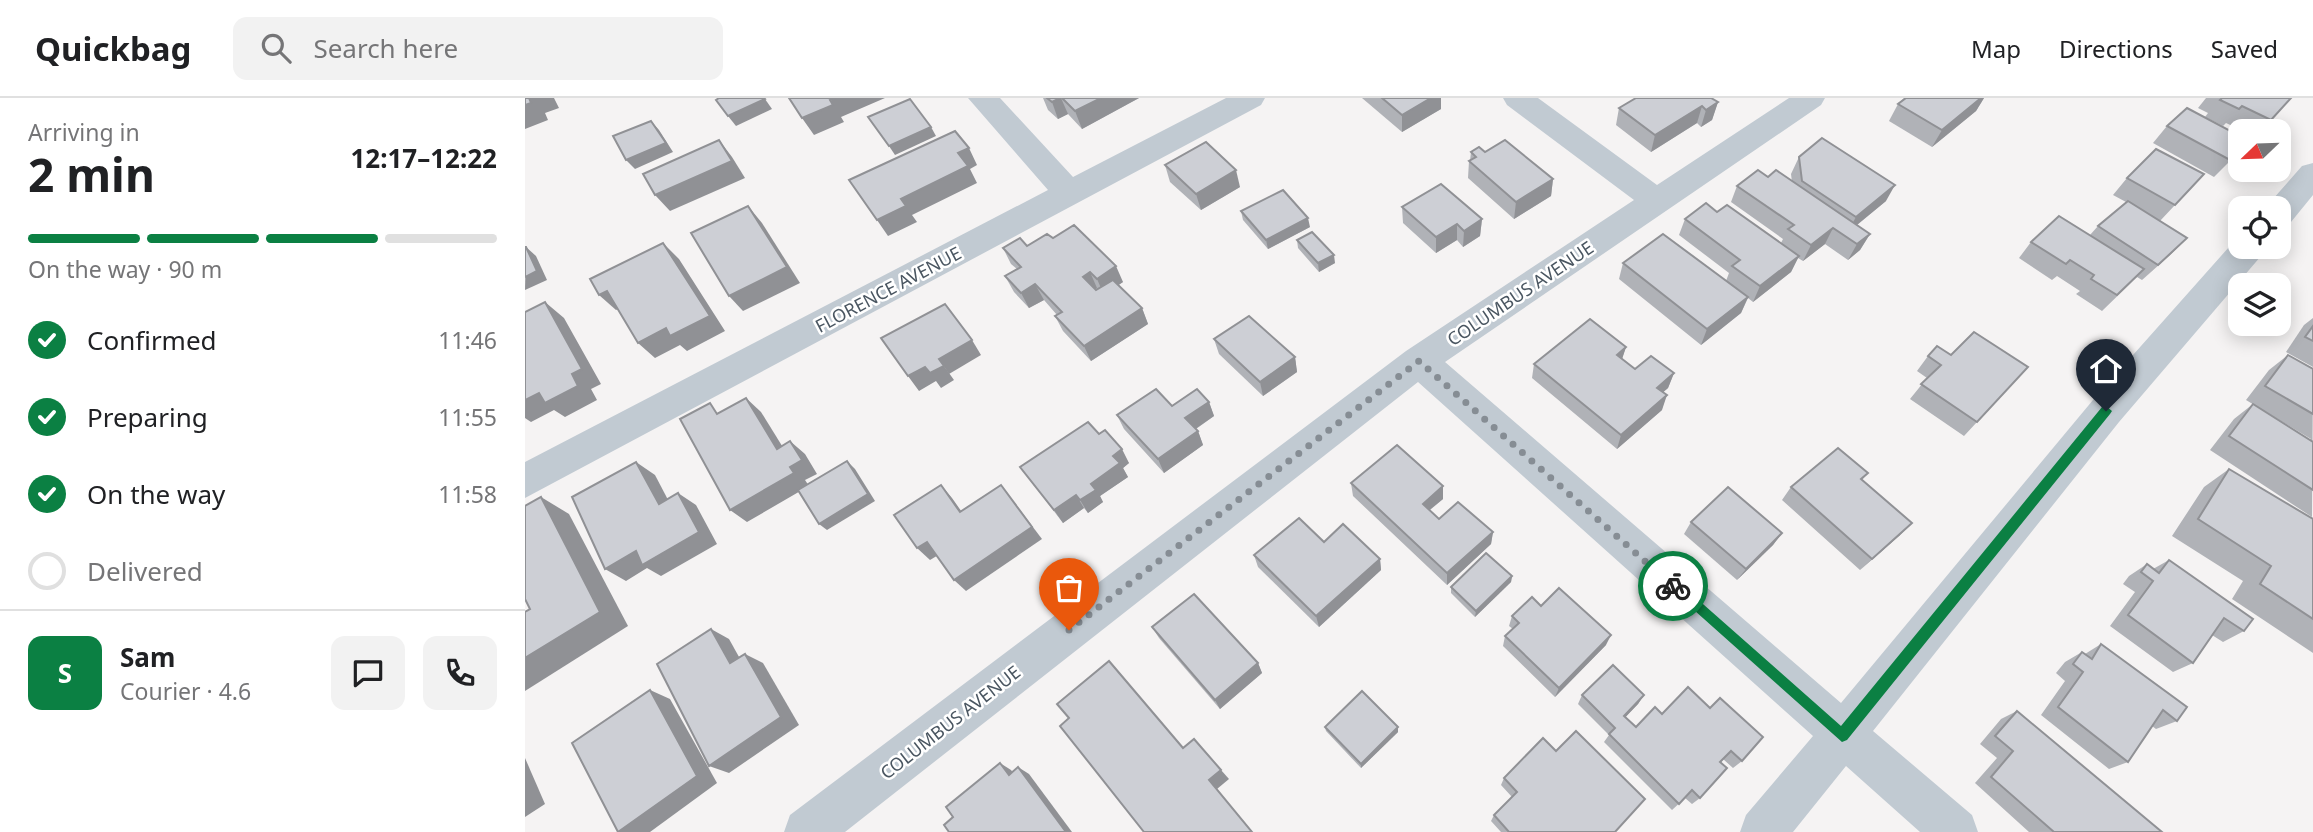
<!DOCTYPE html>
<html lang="en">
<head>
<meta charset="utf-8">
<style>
	body { margin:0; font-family:"Noto Sans",sans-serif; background:#f2f2f2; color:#202124; height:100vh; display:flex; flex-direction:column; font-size:26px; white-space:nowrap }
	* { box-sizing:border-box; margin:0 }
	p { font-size:23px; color:#757577 }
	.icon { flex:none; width:38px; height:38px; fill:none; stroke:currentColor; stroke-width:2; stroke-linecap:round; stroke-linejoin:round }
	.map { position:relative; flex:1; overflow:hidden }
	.drawer { display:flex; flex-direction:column; background:#fff; width:525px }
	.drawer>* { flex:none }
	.needle { width:46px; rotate:247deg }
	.controls { position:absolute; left:1703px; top:21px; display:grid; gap:14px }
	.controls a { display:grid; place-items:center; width:63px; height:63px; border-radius:14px; background:#fff; box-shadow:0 4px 18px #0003; font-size:35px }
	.pin { position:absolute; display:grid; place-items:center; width:60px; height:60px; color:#fff; margin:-72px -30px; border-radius:50% 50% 50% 0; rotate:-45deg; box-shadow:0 0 7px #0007 }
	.pin .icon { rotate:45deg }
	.courier { position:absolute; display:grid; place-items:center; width:70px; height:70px; margin:-35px; border:5px solid #0b8043; border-radius:50%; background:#fff; color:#222; box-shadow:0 2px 9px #0007 }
	.summary em { font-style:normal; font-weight:700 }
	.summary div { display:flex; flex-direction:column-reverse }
	.summary { display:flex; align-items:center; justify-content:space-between; height:119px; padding:0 28px }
	h1 { font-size:46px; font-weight:700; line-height:52px }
	.bar { display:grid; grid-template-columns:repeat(4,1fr); gap:10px 7px; align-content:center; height:84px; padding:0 28px }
	.bar i { height:9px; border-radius:5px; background:#e0e0e0 }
	.bar .current { background:#0b8043 }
	.bar p { grid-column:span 4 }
	.line { display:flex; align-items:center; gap:18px; padding:0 28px; border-top:2px solid #e0e0e0 }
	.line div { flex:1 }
	.round { display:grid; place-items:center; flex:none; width:74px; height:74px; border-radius:14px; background:#f2f2f2 }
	ol { padding:0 28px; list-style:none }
	li { display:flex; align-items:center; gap:21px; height:77px }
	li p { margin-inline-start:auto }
	li .icon { padding:7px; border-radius:50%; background:#0b8043; color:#fff; stroke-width:4 }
	li:last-child { color:#757577 }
	li i { width:38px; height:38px; border:4px solid #e0e0e0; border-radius:50% }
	header { display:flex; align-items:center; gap:42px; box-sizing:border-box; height:98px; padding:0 35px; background:#fff; border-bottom:2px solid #e0e0e0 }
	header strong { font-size:33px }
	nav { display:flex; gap:38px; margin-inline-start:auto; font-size:24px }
	.search { width:490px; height:63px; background:#f2f2f2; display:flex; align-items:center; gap:18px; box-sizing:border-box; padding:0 24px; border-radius:14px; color:#757577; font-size:26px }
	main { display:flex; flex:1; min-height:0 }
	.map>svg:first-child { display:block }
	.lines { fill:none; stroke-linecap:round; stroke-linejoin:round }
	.street { fill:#c1cad2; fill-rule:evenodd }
	.wall { fill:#b0b2b7 }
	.shaded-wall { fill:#909195 }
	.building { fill:#cdcfd5; stroke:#909195; stroke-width:2 }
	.route { fill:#0b8043 }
	.done { stroke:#868d94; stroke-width:7; stroke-dasharray:0 12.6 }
	.labels { text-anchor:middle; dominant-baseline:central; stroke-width:5; stroke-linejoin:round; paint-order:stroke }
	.street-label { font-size:18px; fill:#4a5661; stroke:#fff }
</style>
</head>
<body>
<header>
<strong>Quickbag</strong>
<div class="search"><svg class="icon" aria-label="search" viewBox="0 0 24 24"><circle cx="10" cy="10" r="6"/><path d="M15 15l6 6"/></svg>Search here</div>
<nav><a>Map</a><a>Directions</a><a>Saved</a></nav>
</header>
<main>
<section class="drawer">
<div class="summary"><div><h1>2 min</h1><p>Arriving in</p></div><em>12:17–12:22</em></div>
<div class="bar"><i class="current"></i><i class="current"></i><i class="current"></i><i></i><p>On the way · 90 m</p></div>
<ol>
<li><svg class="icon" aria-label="check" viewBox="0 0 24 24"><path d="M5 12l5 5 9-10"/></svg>Confirmed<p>11:46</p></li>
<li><svg class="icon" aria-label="check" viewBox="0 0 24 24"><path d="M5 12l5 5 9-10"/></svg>Preparing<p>11:55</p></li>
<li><svg class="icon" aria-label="check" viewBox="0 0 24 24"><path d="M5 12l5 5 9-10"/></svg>On the way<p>11:58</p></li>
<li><i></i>Delivered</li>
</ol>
<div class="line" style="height:126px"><b class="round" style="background:#0b8043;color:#fff">S</b><div><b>Sam</b><p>Courier · 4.6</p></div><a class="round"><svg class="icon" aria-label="chat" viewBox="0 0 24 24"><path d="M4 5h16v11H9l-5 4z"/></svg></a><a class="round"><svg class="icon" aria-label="phone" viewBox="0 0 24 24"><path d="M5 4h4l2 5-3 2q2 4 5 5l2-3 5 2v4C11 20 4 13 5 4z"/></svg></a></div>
</section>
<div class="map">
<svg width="1788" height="734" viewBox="0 0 1788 734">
	<rect width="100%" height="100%" fill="#f5f3f3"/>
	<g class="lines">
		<!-- street -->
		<g class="street">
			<path d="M443,0H475L548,79L701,0H740L736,7L0,400V364L523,92Z"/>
			<path d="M978,0H1013L1132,87L1264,0H1300L1296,7L920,264L1316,605L1568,302L1712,140L1715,139V149H1741L1736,158L1594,324L1348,633L1447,717L1453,734H1395L1321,668L1268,734H1215L1221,717L1288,638L893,284L320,734H259L265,717L881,253L1109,102L982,7Z"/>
			<path d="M1788,65V97L1766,124L1754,127V110H1740L1777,68Z"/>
		</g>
	</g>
	<!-- wall -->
	<g class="wall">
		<path d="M518,0H614L557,31L543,16L533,21L523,12Z"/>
		<path d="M837,0H916V11L877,34Z"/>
		<path d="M1379,0H1459L1451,13L1407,49L1364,23L1373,6Z"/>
		<path d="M1681,0H1766L1736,33H1718L1701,25L1698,28L1680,19L1683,15L1673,10Z"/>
		<path d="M1193,4L1187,22L1176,29L1172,25L1126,54L1091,27L1094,10Z"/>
		<path d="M1642,28L1715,53L1689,79L1628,45Z"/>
		<path d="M946,54H960L1028,81L1026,98L989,121L943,80L944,63H945Z"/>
		<path d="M1274,59L1361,103L1332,127L1345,136L1335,152L1323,162L1300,146L1278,163L1273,160L1266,174L1228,204L1223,200L1216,215L1176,247L1094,181L1098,165L1201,183L1204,175L1154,137L1160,121L1192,114L1256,145L1258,141L1206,104L1212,88L1243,79L1267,84L1266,76Z"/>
		<path d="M640,67L715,89L676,112L645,84Z"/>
		<path d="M1679,76L1635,123L1662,140L1617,182L1612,179L1577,213L1551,196L1555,193L1532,178L1527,182L1494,160L1506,144L1565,137L1573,128L1601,104L1588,97L1602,80Z"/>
		<path d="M877,109L957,121L955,138L938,149L932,142L911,155L878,125Z"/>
		<path d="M716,113L785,129L743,151L718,122Z"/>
		<path d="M528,140L598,184L593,187L617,210L623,226L566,263L538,233L530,218L532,217L519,202L504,210L489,194L480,178L492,171L486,166L478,150L502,148Z"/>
		<path d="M772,142L810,165L794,174L773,150Z"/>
		<path d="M1788,220V269L1761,254L1779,227Z"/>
		<path d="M689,241L770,259L772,274L738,298L694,256Z"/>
		<path d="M1101,249L1097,261L1110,271L1149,275L1143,290L1138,294L1137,312L1092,351L1007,280L1009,266Z"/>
		<path d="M1426,257L1503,269L1439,338L1385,301L1402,280L1392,273L1403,258Z"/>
		<path d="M1763,257L1788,271L1787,419L1685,352L1709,321L1728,306L1785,342L1786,341L1721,302L1744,272Z"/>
		<path d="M684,304L689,318L671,331L673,333L678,347L639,375L599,331L592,317Z"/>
		<path d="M574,336L604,365L598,370L603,379L575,398L578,404L563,415L559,410L538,425L495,369Z"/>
		<path d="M1704,371L1788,421V555L1707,501L1718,483L1647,438L1679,389Z"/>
		<path d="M1343,375L1337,382L1375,437L1335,472L1257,402L1266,389Z"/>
		<path d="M826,385L918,388V401L905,412L914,421L968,434L966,446L922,487L828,398Z"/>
		<path d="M1166,424L1257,435L1248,447L1212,482L1159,436Z"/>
		<path d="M799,444L855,461L856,472L794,529L733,469L729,457Z"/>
		<path d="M1644,462L1719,533L1698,544L1687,537L1668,565L1648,574L1585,528L1610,494L1598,486L1604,478L1622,466L1628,471Z"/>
		<path d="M987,478L986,484L950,519L926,495V489Z"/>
		<path d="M1016,508L1081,547L1030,599L978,548L980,538L988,531L984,528L987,518Z"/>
		<path d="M627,529L733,565L737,575L695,611L634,540Z"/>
		<path d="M1576,546L1652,623L1631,631L1627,628L1603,664L1584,671L1516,617L1540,583L1531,575L1540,564L1557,554L1560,556Z"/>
		<path d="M1163,589L1217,663L1208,670L1198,661L1175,700L1167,706L1160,700L1147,712L1079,644L1084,637L1053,606L1057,597H1119L1113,606L1100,619L1111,629L1137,616Z"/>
		<path d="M1492,613L1637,734H1504L1450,685L1472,660L1455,646L1476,621Z"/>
		<path d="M800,629H873V634L836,670L801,633Z"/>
		<path d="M979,680L1090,734H976L966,723L969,717L987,699L976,687Z"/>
	</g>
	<!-- shaded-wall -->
	<g class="shaded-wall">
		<path d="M4,0H29L34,10L20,15L23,22L0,31V7Z"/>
		<path d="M310,0H360L316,19L319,24L289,37L277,20Z"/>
		<path d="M535,0H536L543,16L533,21L527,4Z"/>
		<path d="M576,0H614L557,31L550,13Z"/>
		<path d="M906,0H916V11L877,34V17Z"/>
		<path d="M1456,0H1459L1451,13L1407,49L1417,32Z"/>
		<path d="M240,1L247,11L211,28L203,18Z"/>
		<path d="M1193,4L1187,22L1176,29L1181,12Z"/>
		<path d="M1177,8L1172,25L1126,54L1130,37Z"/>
		<path d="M126,23L134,32L148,54L110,71L101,62Z"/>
		<path d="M406,29L411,38L370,57L364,48Z"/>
		<path d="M194,42L207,59L220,80L145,113L130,97Z"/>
		<path d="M444,50L452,67L445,71L452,85L387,117L392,124L363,138L352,122L433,55Z"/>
		<path d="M711,72L715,89L676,112L671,96Z"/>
		<path d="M1028,81L1026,98L989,121L991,104Z"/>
		<path d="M1370,87L1361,103L1322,135L1331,119Z"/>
		<path d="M223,108L237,125L275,185L218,213L204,198Z"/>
		<path d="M783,120L785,129L743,151L741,142Z"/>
		<path d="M957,121L955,138L938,149L939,133Z"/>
		<path d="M932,126V142L911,155V139Z"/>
		<path d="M1308,130L1300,146L1278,163L1286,147Z"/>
		<path d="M1345,136L1335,152L1323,162L1332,146Z"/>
		<path d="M1662,140L1646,156L1617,182L1633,167Z"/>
		<path d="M138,145L154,161L200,233L162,253L155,247L130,260L113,245Z"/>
		<path d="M1,149L11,158L22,182L0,192Z"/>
		<path d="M809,157L810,165L794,174L793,165Z"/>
		<path d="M1274,158L1266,174L1228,204L1235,188Z"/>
		<path d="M591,168L598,184L579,197L572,181Z"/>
		<path d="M565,174L572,190L565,195L558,179Z"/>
		<path d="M510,186L519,202L504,210L496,195Z"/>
		<path d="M82,193L100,208L91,212L74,197Z"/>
		<path d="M1223,199L1216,215L1176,247L1182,231Z"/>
		<path d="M20,204L39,220L76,286L66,291L72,302L40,319L29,312L6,324L0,320V302L47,276Z"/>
		<path d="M617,210L623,226L566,263L559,248Z"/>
		<path d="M447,242L456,257L424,276L414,261Z"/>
		<path d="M1101,249L1096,264L1092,257Z"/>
		<path d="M770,259L772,274L738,298L735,284Z"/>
		<path d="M419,268L429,282L416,290L411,283L394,293L383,278L400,269Z"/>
		<path d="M1149,275L1143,290L1127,304L1132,290Z"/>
		<path d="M1142,297L1137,312L1092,351L1096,337Z"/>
		<path d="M221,300L236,314L267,364L252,351Z"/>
		<path d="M684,304L689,318L666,334L660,320Z"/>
		<path d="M673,333L678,347L639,375L633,361Z"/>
		<path d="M265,343L280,356L292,376L280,382L284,388L222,424L205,412L265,369Z"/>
		<path d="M597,351L604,365L598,370L603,379L575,398L578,404L563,415L555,402L588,358Z"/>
		<path d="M322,363L330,371L350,403L302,432L294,426Z"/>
		<path d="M111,364L130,377L152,419L134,406Z"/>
		<path d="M416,387L427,400L446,427L435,414Z"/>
		<path d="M476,387L517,441L441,493L429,482Z"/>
		<path d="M918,388V401L897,418L898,406Z"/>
		<path d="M153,395L171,407L192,446L136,478L122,470L101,483L80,471Z"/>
		<path d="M551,397L559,410L538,425L529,412Z"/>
		<path d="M16,399L44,416L103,528L0,593V560Z"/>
		<path d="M1387,425L1375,437L1335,472L1347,461Z"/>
		<path d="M968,434L966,446L922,487V475Z"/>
		<path d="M1257,435L1248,447L1212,482L1221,471Z"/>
		<path d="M402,444L415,456L405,462L392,450Z"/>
		<path d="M855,461L856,472L794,529L791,518Z"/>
		<path d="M987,478L986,484L950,519L951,513Z"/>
		<path d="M186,531L204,541L223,575L205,565Z"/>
		<path d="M1086,537L1081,547L1030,599L1034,590Z"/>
		<path d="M220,556L238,565L274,627L204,675L184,668Z"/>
		<path d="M733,565L737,575L695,611L690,602Z"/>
		<path d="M125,592L145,601L192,685L125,734H94Z"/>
		<path d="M1119,597L1113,606L1094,626L1099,618Z"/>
		<path d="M873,629V634L836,670V666Z"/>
		<path d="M0,660L20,706L0,719Z"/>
		<path d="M475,665L486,672L495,684L484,677Z"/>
		<path d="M493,669L504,676L547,734H541Z"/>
		<path d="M696,672L704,681L692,691L684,682Z"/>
	</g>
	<!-- building -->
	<g class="building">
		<path d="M0,0H4L6,5L0,7Z"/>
		<path d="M194,0H239L240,1L203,18L191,2Z"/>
		<path d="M264,0H310L305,2L308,7L277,20Z"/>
		<path d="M522,0H535L527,4Z"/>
		<path d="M537,0H576L550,13Z"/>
		<path d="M857,0H906L877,17Z"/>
		<path d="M1111,0H1186L1193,4L1181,12L1177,8L1130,37L1094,10Z"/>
		<path d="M1381,0H1456L1417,32L1373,6Z"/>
		<path d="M1697,0H1766L1746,22L1717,8L1714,11L1695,2Z"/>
		<path d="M385,1L406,29L364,48L343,19Z"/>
		<path d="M1662,10L1715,38V52L1705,62L1642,28Z"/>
		<path d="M126,23L141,45L101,62L88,38Z"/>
		<path d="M430,33L444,50L433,55L443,68L376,101L381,108L352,122L324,82Z"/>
		<path d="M1297,40L1370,87L1331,119L1277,83L1274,59Z"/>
		<path d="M194,42L207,63L130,97L118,76Z"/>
		<path d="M980,42L1028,81L991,104L944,63L951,59L946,54L954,49L960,54Z"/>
		<path d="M681,44L711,72L671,96L640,67Z"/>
		<path d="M1631,51L1679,76L1650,107L1602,80Z"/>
		<path d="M1233,72L1243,79L1251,72L1345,136L1332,146L1308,130L1286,147L1263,131L1269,127L1212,88Z"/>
		<path d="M916,86L957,121L939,133L932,126L911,139L877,109Z"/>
		<path d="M758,92L783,120L741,142L716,113Z"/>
		<path d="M1603,103L1662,140L1633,167L1573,128Z"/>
		<path d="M1181,105L1192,114L1202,107L1274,158L1235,188L1207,168L1215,162L1160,121Z"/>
		<path d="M223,108L262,169L204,198L166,135Z"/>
		<path d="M1534,118L1619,171L1592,197L1566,181L1569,177L1545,162L1541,166L1506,144Z"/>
		<path d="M549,127L591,168L572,181L565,174L558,179L571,192L588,182L617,210L559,248L530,218L537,214L510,186L496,195L480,178L496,169L478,150L495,140L502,148L522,136L528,140Z"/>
		<path d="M787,134L809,157L793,165L772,142Z"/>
		<path d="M1138,136L1223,199L1182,231L1098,165Z"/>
		<path d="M138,145L185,218L145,238L141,230L113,245L82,193L74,197L65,181Z"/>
		<path d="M0,149H1L12,173L0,179Z"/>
		<path d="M20,204L57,271L47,276L53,288L20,305L14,295L0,302V214Z"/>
		<path d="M420,206L447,242L414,261L419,268L405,275L400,269L383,278L356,240Z"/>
		<path d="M724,218L770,259L735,284L689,241Z"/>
		<path d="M1065,221L1101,249L1092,257L1110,271L1126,258L1149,275L1132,290L1142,297L1096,337L1009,266Z"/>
		<path d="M1788,228V243L1780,239Z"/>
		<path d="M1449,234L1503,269L1452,324L1396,286L1416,267L1403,258L1412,248L1426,257Z"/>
		<path d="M1763,257L1788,271V316L1740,288Z"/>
		<path d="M631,291L647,308L672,291L684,304L660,320L673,333L633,361L592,317Z"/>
		<path d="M221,300L252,351L265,343L277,362L265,369L269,375L205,412L155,321L185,305L192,316Z"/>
		<path d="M1728,306L1788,344V392L1704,338Z"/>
		<path d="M563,324L574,336L580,332L597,351L588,358L595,365L566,386L571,392L555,402L551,397L529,412L495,369Z"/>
		<path d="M872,347L918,388L898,406L914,421L933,404L968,434L922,475L826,385Z"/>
		<path d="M1313,350L1343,375L1336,381L1387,425L1347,461L1266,389Z"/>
		<path d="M322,363L343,396L294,426L273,392Z"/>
		<path d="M111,364L134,406L153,395L174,434L117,467L111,453L80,471L47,399Z"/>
		<path d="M1704,371L1788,421V521L1735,486L1746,468L1673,421Z"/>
		<path d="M416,387L435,414L476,387L507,429L429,482L402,444L392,450L369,417Z"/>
		<path d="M1203,389L1257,435L1221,471L1166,424Z"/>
		<path d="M16,399L75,514L0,560V514L5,511L0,501V408Z"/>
		<path d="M774,420L799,444L818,426L855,461L791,518L729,457Z"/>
		<path d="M961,455L987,478L951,513L926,489Z"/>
		<path d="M1644,462L1728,521L1719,533L1699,520L1668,565L1603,517L1628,483L1616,474L1622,466L1634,475Z"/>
		<path d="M1034,490L1086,537L1034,590L980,538L994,525L987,518L1007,499L1016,508Z"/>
		<path d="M669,496L733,565L690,602L627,529Z"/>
		<path d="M186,531L205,565L220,556L256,619L184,668L132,566Z"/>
		<path d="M1576,546L1662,609L1652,623L1638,612L1603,664L1533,609L1558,574L1548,566L1557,554L1567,561Z"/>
		<path d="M584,563L658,650L669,641L696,672L684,682L727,734H619L535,628L544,620L532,606Z"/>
		<path d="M1088,567L1119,597L1099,618L1111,629L1130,609L1137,616L1163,589L1185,610L1195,600L1238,639L1217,663L1206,653L1195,664L1202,670L1175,700L1167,692L1154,706L1084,636L1090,630L1057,597Z"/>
		<path d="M125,592L172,678L93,734L47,645Z"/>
		<path d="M837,593L873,629L836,666L800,629Z"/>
		<path d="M1492,613L1637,734H1529L1466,679L1488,653L1470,638Z"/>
		<path d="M1051,633L1120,701L1090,734H984L969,717L992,694L979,680L1018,640L1031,653Z"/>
		<path d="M475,665L484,677L493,669L541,734H424L419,727L428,719L421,709Z"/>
	</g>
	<!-- route -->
	<path class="route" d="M1581,308L1587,313L1585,316L1322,642L1317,644L1142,488L1144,484H1153L1316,628L1577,309Z"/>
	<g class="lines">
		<!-- done -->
		<path class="done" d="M544,532L894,263L1148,488"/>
	</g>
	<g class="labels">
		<!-- street labels -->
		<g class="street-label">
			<text transform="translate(363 191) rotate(-28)">FLORENCE AVENUE</text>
			<text transform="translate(995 195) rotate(-34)">COLUMBUS AVENUE</text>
			<text transform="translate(425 624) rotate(-38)">COLUMBUS AVENUE</text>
		</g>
	</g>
</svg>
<div class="controls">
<a><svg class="needle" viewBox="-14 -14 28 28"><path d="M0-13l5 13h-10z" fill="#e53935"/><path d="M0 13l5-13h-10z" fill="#757577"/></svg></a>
<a><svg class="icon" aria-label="locate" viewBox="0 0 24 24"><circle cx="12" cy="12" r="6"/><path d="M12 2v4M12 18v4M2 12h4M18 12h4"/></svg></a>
<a><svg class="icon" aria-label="layers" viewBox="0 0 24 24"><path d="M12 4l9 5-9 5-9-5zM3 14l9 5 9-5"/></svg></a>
</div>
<div class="pin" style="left:544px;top:532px;background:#ea580c"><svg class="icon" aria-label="bag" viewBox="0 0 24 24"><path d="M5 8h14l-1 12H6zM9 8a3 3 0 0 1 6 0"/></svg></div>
<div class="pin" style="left:1581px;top:313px;background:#1f2937"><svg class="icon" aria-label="home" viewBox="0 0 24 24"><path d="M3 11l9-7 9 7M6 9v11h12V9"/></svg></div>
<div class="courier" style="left:1148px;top:488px"><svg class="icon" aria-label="bike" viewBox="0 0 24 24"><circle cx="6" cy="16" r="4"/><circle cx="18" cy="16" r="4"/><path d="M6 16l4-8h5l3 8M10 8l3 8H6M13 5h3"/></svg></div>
</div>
</main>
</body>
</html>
